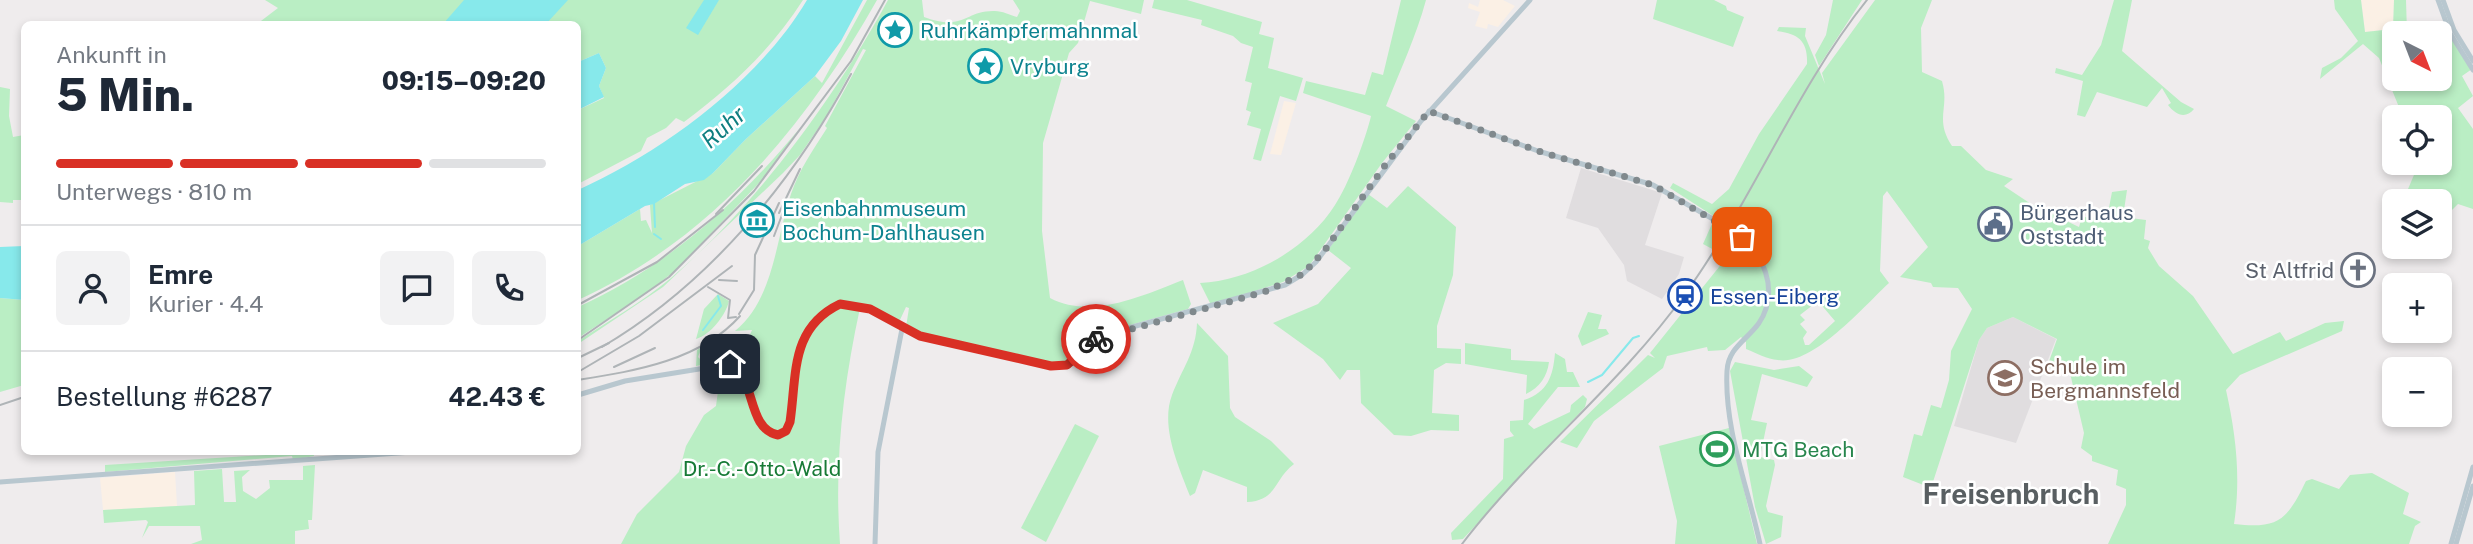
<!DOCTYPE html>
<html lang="de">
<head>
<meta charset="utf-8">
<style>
	body { margin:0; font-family:"Public Sans",sans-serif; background:#f2f2f3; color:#1f2937; height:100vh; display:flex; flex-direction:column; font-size:26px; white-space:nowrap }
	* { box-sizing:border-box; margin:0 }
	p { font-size:23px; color:#747a83 }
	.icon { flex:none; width:38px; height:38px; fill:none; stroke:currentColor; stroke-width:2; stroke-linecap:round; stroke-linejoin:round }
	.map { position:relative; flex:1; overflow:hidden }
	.sheet { position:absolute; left:21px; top:21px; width:560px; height:434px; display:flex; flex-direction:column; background:#fff; border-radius:10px; box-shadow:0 4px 10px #0003 }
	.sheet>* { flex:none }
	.needle { width:46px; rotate:138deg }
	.controls { position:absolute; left:2382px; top:21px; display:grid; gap:14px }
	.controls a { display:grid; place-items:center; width:70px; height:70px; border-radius:10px; background:#fff; box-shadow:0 4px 10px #0003; font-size:35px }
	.pin { position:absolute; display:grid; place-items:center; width:60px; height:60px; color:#fff; margin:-30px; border-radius:14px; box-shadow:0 4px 10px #0006 }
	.courier { position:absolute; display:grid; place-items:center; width:70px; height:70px; margin:-35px; border:5px solid #d93025; border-radius:50%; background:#fff; color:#222; box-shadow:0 2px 9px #0007 }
	.overview em { font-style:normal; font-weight:800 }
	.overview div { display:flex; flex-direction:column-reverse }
	.overview { display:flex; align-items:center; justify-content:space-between; height:119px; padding:0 35px }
	h1 { font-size:46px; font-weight:800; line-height:52px }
	.bar { display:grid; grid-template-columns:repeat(4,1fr); gap:10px 7px; align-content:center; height:84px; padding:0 35px }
	.bar i { height:9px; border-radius:5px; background:#e0e1e3 }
	.bar .on { background:#d93025 }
	.bar p { grid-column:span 4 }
	.line { display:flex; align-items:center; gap:18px; padding:0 35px; border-top:2px solid #e0e1e3 }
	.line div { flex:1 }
	.round { display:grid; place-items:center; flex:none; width:74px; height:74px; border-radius:10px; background:#f2f2f3 }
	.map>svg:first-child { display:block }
	.commercial { fill:#fbf0e5 }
	.education { fill:#e0dddf }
	.green { fill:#baeec4; fill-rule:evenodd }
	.water { fill:#87e9eb }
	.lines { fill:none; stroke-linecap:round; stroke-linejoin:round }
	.stream { stroke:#87e9eb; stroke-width:2 }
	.secondary { stroke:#b8c7cf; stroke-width:5 }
	.rail { stroke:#afb4b7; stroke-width:2 }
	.secondary-bridge { stroke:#b8c7cf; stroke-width:5 }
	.done { stroke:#80898d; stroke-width:7; stroke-dasharray:0 12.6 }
	.route { stroke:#d93025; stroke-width:9 }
	.labels { text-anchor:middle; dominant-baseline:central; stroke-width:5; stroke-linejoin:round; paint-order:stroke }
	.culture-label { font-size:21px; fill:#0d838f; stroke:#fff; text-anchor:start }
	.service-label { font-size:21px; fill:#4e5e75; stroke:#fff; text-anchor:start }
	.worship-label { font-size:21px; fill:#5b616d; stroke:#fff; text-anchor:end }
	.transit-label { font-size:21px; fill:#164399; stroke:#fff; text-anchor:start }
	.education-label { font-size:21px; fill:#785e54; stroke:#fff; text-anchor:start }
	.leisure-label { font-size:21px; fill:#27864d; stroke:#fff; text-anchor:start }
	.park-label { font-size:21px; fill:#177a36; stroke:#fff }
	.water-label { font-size:23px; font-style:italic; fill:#0e7e80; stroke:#fff }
	.district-label { font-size:28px; font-weight:bold; fill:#595f62; stroke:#fff }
</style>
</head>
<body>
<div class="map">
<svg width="2473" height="544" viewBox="0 0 2473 544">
	<rect width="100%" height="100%" fill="#efeced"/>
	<!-- commercial -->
	<g class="commercial">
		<path d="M1480,0H1503L1515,6L1498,27L1488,24L1487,29L1475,26L1480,12L1468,8L1469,3L1478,7Z"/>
		<path d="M2361,0H2394L2393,29L2365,32Z"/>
		<path d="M1284,101L1296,103L1281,155L1270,154Z"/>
		<path d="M175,472L177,506L103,510L100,478Z"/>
	</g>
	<!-- education -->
	<g class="education">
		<path d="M1581,168L1662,193L1645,245L1684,257L1679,274L1662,299L1627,281L1624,265L1598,228L1566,218Z"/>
		<path d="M2013,317L2056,339L2016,443L1954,426L1979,340L1987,328Z"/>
	</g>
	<!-- green -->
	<g class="green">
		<path d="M265,0H803C771,50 731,87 684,122L676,118L666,128L647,138L641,151L578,184V110L604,98L599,86L606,68L599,53L578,62V24H257L278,8Z"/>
		<path d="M867,0H877C806,126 712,239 578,300V246L640,209L641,221L646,220L652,233L650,205L713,173L746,139L815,76L822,83Z"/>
		<path d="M888,0H922L924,17C964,32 965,10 995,11C1002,11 1010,15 1017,17L1020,11L1013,0H1144L1141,14L1090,1L1078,43L1069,53L1043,143L1042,231L1050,298C1092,320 1144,295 1183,280L1191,304L1188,309L1101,333L1065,362L1054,365L913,331L906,327L909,308L906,307L899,322L875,307L844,301L839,306L860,308C843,386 834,464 840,544H621L637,514L679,472L686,446L704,415L716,406L722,361L696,366L697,350L702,347L698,357L702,361L728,357L730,354L731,359L735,360L736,354L744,348L752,330L735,331C774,300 776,238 791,194C799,170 813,150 827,128L825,126L866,50L863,49L826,117L800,155L783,173L663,287L578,344V341C609,321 642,302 671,278C755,207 836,96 888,0Z"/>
		<path d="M1154,0H1187L1262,22L1259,34L1274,38L1268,68L1303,78L1296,101L1280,96L1261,161L1253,159L1261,129L1247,125L1251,112L1246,110L1252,83L1245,81L1253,47L1241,43L1233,36L1201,25L1202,20L1152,8Z"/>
		<path d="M1401,0H1426C1416,37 1400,70 1386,106L1416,121L1382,163L1309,266L1283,282L1211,305L1200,283C1252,280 1307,249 1335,205C1348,186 1366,138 1371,116L1303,93L1306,81L1365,95L1372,72L1383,75Z"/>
		<path d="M1657,0H1714L1726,6L1727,10L1744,17L1733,47L1653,19Z"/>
		<path d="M1833,0H1862L1819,66L1815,55L1826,35Z"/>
		<path d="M1875,0H1932L1921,28L1922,72L1942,81C1950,109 1934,118 1952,146H1961L1986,170L2013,179L2004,186L2031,204L2079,227L2082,217L2107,218L2112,192L2127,190L2123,217L2146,220L2144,239L2150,241L2148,248L2159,266L2193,296L2233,354L2280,332L2286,341L2325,323L2344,321L2342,331L2240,375L2226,390C2236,435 2241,478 2234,524C2279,529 2287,520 2306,481L2312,479L2339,489L2350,475L2372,473L2409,493L2403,514L2421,522L2415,526L2409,544H2108L2126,505V489L2116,485L2118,470L2092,461V456L2081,448L2084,433L2070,373L2047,367L2057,339L2013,317L1987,328L1979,340L1931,488L1903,477L1914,434L1922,436L1931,405L1941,408L1949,380L1951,351L1972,309L1958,288L1933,287L1931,283L1900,277L1928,247L1887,191L1883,196L1880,271L1889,283C1865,305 1813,366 1778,360C1767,359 1756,353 1746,349V342L1741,337L1725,350L1708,351L1707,347L1667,356L1663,368L1594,421L1577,448L1560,442L1648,355L1655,358L1650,353L1727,257L1703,244L1715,217L1670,188L1673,183L1712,204L1729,189L1759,134L1807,64C1808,41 1799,34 1777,31L1779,27L1806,28L1805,36L1825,84L1822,73ZM1818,301L1835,321L1809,345H1805L1803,338L1807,332L1800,324L1805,320L1800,315Z"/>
		<path d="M2114,0H2132L2122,51L2181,102L2194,109C2185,120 2175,114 2168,105L2171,103L2162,88L2147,107L2097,92L2085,117L2077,115L2083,81L2055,73L2056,68L2082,75L2101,45Z"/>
		<path d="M2334,0H2361L2365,32L2393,29L2394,0H2406L2407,33H2394V79H2440V44L2452,37L2472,69L2462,76L2473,96L2458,108L2473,129V209L2458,204L2450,212L2440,205V201H2403L2419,163H2440V117H2403L2379,58L2363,44L2320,79L2322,68L2341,58L2358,41L2335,9Z"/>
		<path d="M0,87L10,89L9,116L13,137L24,135V200H13V203L0,202Z"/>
		<path d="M800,128L761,181L676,270L644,295L578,338V307C668,266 737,204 800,128Z"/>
		<path d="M1408,186L1456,227L1453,275L1437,326V348L1461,349V364L1446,363L1434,370L1432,413L1459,415V431L1431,430L1411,436L1394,435L1361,403L1360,370H1347L1340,380L1323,359L1273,323L1318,304L1351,268L1328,250L1368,194L1387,208Z"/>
		<path d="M718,294L729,301C726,315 710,335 696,339L704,309Z"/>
		<path d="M0,298L24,300V385L0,392Z"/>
		<path d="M1588,312L1602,315L1598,329H1606L1609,334L1582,346L1578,336Z"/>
		<path d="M1197,323L1228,356L1230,408L1235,417L1271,441L1294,464C1273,480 1278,500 1247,502V487L1203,470L1195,493L1190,496C1179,467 1160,427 1172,395C1182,369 1196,352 1197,323Z"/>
		<path d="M1465,343L1511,349V360L1549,362C1547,377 1540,387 1526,394L1527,375L1465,364Z"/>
		<path d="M1555,353L1565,359L1567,372H1573L1580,387H1558L1528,424L1534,429L1532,430L1570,412L1571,405L1583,395L1587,399L1585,407L1463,539L1452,540L1451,533L1503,479L1504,439L1514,436L1510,431V421L1523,420L1524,400C1548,392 1553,376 1555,353Z"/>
		<path d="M1735,362L1774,370L1799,366L1813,377L1807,387L1762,374L1751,420L1767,423L1760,457L1774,460L1775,465L1766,506L1768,512L1783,516L1781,537L1766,544L1755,507L1730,371Z"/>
		<path d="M1075,424L1099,436L1046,542L1021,528Z"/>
		<path d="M1729,428L1757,544H1675L1677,521L1659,446Z"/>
		<path d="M313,452L314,456L293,460L292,456L105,472V465Z"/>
		<path d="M315,465L312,520H308L309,529L295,531V544H191L202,540L200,526H149L142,538L148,522L146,520L104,523L103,510L195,505L194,471L222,469L224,502H236L234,471L250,470L242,477L243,491L256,499L270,488L269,480H303V466Z"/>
	</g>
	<!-- water -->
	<g class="water">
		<path d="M464,0H568L546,24H443Z"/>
		<path d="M704,0H719L698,35L686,28Z"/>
		<path d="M807,0H863L841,41L815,76L746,139L713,173L704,180L685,184L654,204L645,206L578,246V190C663,152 759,81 807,0Z"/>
		<path d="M599,53L606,68L599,86L604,97L578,110V62Z"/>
		<path d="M24,246V300L0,298V247Z"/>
	</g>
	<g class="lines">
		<!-- stream -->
		<g class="stream">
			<path d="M654,203L655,227"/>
			<path d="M654,234L661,239"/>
			<path d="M703,330L721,306L718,296"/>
			<path d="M1588,382L1602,375L1633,338L1639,336"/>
		</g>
		<!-- secondary -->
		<g class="secondary">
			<path d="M2438,0L2450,33L2473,70"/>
			<path d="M2443,0L2454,30L2473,61"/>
			<path d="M1429,111L1538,151L1653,185L1720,223"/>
			<path d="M1733,231C1764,250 1780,291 1759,323C1747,340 1728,348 1727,371C1724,429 1748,487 1760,544"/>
			<path d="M578,395L625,381L730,364C756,376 746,429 778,435L786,431L790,422C797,374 790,328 840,304L870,309L920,336L1058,367L1072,362L1103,335L1285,285L1303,274L1316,262L1421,121L1530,0"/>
			<path d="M0,482L412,452"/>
			<path d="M875,544L878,452L902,329"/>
			<path d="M2451,544L2473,467"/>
			<path d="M2456,544L2473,486"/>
		</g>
		<!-- rail -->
		<g class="rail">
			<path d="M779,213L800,169"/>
			<path d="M716,214L762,166"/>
			<path d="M774,236L785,207"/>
			<path d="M719,280L737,281"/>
			<path d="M708,287L730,300L728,318L736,317"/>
			<path d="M578,305L657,262L723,210"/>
			<path d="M739,314L754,290L755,255L779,203"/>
			<path d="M578,340L669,277L754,191L851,61L885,0"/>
			<path d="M602,347C709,284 793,182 851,74"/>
			<path d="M578,358L609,343"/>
			<path d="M614,367L655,348"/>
			<path d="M578,372L639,336L732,266"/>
			<path d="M578,380C634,371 700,361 740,316"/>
			<path d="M0,405L24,397"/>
			<path d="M1462,544C1530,455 1620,385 1685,294C1753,200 1795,90 1867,0"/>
		</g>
		<!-- secondary-bridge -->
		<path class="secondary-bridge" d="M1720,223L1733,231"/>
	</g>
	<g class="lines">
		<!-- done -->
		<path class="done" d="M1096,339L1264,292L1303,274L1325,250L1386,164L1429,111L1538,151L1653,185L1742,237"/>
		<!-- route -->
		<path class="route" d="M730,364C756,375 746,429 778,435L786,431L790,422C797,374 790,328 840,304L870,309L920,336L1051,366L1067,365L1096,339"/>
	</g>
	<!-- icons -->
	<defs>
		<g id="sight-ring" transform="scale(1.75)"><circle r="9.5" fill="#fff" stroke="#0f9aa8" stroke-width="1.5"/><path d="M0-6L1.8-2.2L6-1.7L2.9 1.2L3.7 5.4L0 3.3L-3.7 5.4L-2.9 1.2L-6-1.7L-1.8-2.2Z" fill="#0f9aa8"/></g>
		<g id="museum-ring" transform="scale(1.75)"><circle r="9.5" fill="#fff" stroke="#0f9aa8" stroke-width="1.5"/><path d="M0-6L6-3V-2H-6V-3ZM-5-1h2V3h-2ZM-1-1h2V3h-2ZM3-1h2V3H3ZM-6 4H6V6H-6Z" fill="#0f9aa8"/></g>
		<g id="civic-ring" transform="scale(1.75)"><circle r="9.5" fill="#fff" stroke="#5c6f8a" stroke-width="1.5"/><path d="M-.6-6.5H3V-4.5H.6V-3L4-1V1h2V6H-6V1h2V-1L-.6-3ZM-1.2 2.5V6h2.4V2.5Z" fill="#5c6f8a"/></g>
		<g id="church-ring" transform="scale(1.75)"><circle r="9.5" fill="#fff" stroke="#6b7280" stroke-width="1.5"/><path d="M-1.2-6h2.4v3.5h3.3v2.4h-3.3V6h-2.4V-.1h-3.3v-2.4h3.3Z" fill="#6b7280"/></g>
		<g id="station-ring" transform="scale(1.75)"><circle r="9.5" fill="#fff" stroke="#1a4fb4" stroke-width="1.5"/><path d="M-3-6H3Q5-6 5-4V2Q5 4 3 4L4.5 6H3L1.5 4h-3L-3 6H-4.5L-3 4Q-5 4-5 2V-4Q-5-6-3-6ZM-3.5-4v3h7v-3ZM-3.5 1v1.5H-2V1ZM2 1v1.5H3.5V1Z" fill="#1a4fb4"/></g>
		<g id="school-ring" transform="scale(1.75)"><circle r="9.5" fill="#fff" stroke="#8d6e63" stroke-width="1.5"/><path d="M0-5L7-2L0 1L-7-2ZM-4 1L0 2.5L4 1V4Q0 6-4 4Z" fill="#8d6e63"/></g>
		<g id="stadium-ring" transform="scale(1.75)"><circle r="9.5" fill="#fff" stroke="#2e9e5b" stroke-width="1.5"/><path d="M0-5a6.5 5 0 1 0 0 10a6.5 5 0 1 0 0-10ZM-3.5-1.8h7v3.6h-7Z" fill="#2e9e5b"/></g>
	</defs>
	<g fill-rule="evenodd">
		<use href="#sight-ring" x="895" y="30"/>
		<use href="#sight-ring" x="985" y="66"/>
		<use href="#museum-ring" x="757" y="220"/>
		<use href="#civic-ring" x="1995" y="224"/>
		<use href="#church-ring" x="2358" y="270"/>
		<use href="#station-ring" x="1685" y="296"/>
		<use href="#school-ring" x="2005" y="378"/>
		<use href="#stadium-ring" x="1717" y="449"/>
	</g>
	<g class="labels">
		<!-- culture labels -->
		<g class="culture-label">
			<text x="920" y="30">Ruhrkämpfermahnmal</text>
			<text x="1010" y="66">Vryburg</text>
			<text x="782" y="208">Eisenbahnmuseum<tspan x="782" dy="24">Bochum-Dahlhausen</tspan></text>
		</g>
		<!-- service labels -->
		<g class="service-label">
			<text x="2020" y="212">Bürgerhaus<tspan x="2020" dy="24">Oststadt</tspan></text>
		</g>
		<!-- worship labels -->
		<g class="worship-label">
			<text x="2334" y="270">St Altfrid</text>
		</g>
		<!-- transit labels -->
		<g class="transit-label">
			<text x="1710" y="296">Essen-Eiberg</text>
		</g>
		<!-- education labels -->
		<g class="education-label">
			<text x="2030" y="366">Schule im<tspan x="2030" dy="24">Bergmannsfeld</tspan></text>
		</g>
		<!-- leisure labels -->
		<g class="leisure-label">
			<text x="1742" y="449">MTG Beach</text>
		</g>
		<!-- park labels -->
		<g class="park-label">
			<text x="762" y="468">Dr.-C.-Otto-Wald</text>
		</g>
		<!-- water labels -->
		<g class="water-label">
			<text transform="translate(723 127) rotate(-41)">Ruhr</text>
		</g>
		<!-- district labels -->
		<g class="district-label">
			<text x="2011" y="493">Freisenbruch</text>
		</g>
	</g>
</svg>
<div class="controls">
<a><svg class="needle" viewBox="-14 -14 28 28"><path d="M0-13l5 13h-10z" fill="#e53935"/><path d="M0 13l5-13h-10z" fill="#747a83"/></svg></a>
<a><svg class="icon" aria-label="locate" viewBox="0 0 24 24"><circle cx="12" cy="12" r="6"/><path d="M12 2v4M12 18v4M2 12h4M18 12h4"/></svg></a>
<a><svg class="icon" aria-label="layers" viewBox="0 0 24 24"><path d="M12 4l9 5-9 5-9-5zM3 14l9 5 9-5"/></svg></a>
<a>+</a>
<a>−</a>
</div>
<div class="pin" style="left:1742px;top:237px;background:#ea580c"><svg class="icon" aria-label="bag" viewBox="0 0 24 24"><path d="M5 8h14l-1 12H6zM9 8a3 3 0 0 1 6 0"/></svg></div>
<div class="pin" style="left:730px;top:364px;background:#1f2937"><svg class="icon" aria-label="home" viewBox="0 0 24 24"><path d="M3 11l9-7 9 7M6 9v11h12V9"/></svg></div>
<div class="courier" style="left:1096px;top:339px"><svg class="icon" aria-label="bike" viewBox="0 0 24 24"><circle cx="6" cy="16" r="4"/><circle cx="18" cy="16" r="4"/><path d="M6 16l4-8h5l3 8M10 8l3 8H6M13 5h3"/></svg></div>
<section class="sheet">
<div class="overview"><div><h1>5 Min.</h1><p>Ankunft in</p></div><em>09:15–09:20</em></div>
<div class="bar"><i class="on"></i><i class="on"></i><i class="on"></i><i></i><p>Unterwegs · 810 m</p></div>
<div class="line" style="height:126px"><a class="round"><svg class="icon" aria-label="person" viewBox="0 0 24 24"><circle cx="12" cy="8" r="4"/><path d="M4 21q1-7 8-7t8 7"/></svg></a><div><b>Emre</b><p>Kurier · 4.4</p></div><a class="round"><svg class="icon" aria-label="chat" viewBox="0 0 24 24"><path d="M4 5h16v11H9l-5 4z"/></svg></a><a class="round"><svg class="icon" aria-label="phone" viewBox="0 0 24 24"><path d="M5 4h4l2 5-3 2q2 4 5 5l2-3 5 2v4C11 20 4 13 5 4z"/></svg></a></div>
<div class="line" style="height:91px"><div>Bestellung #6287</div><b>42.43 €</b></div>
</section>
</div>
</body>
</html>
